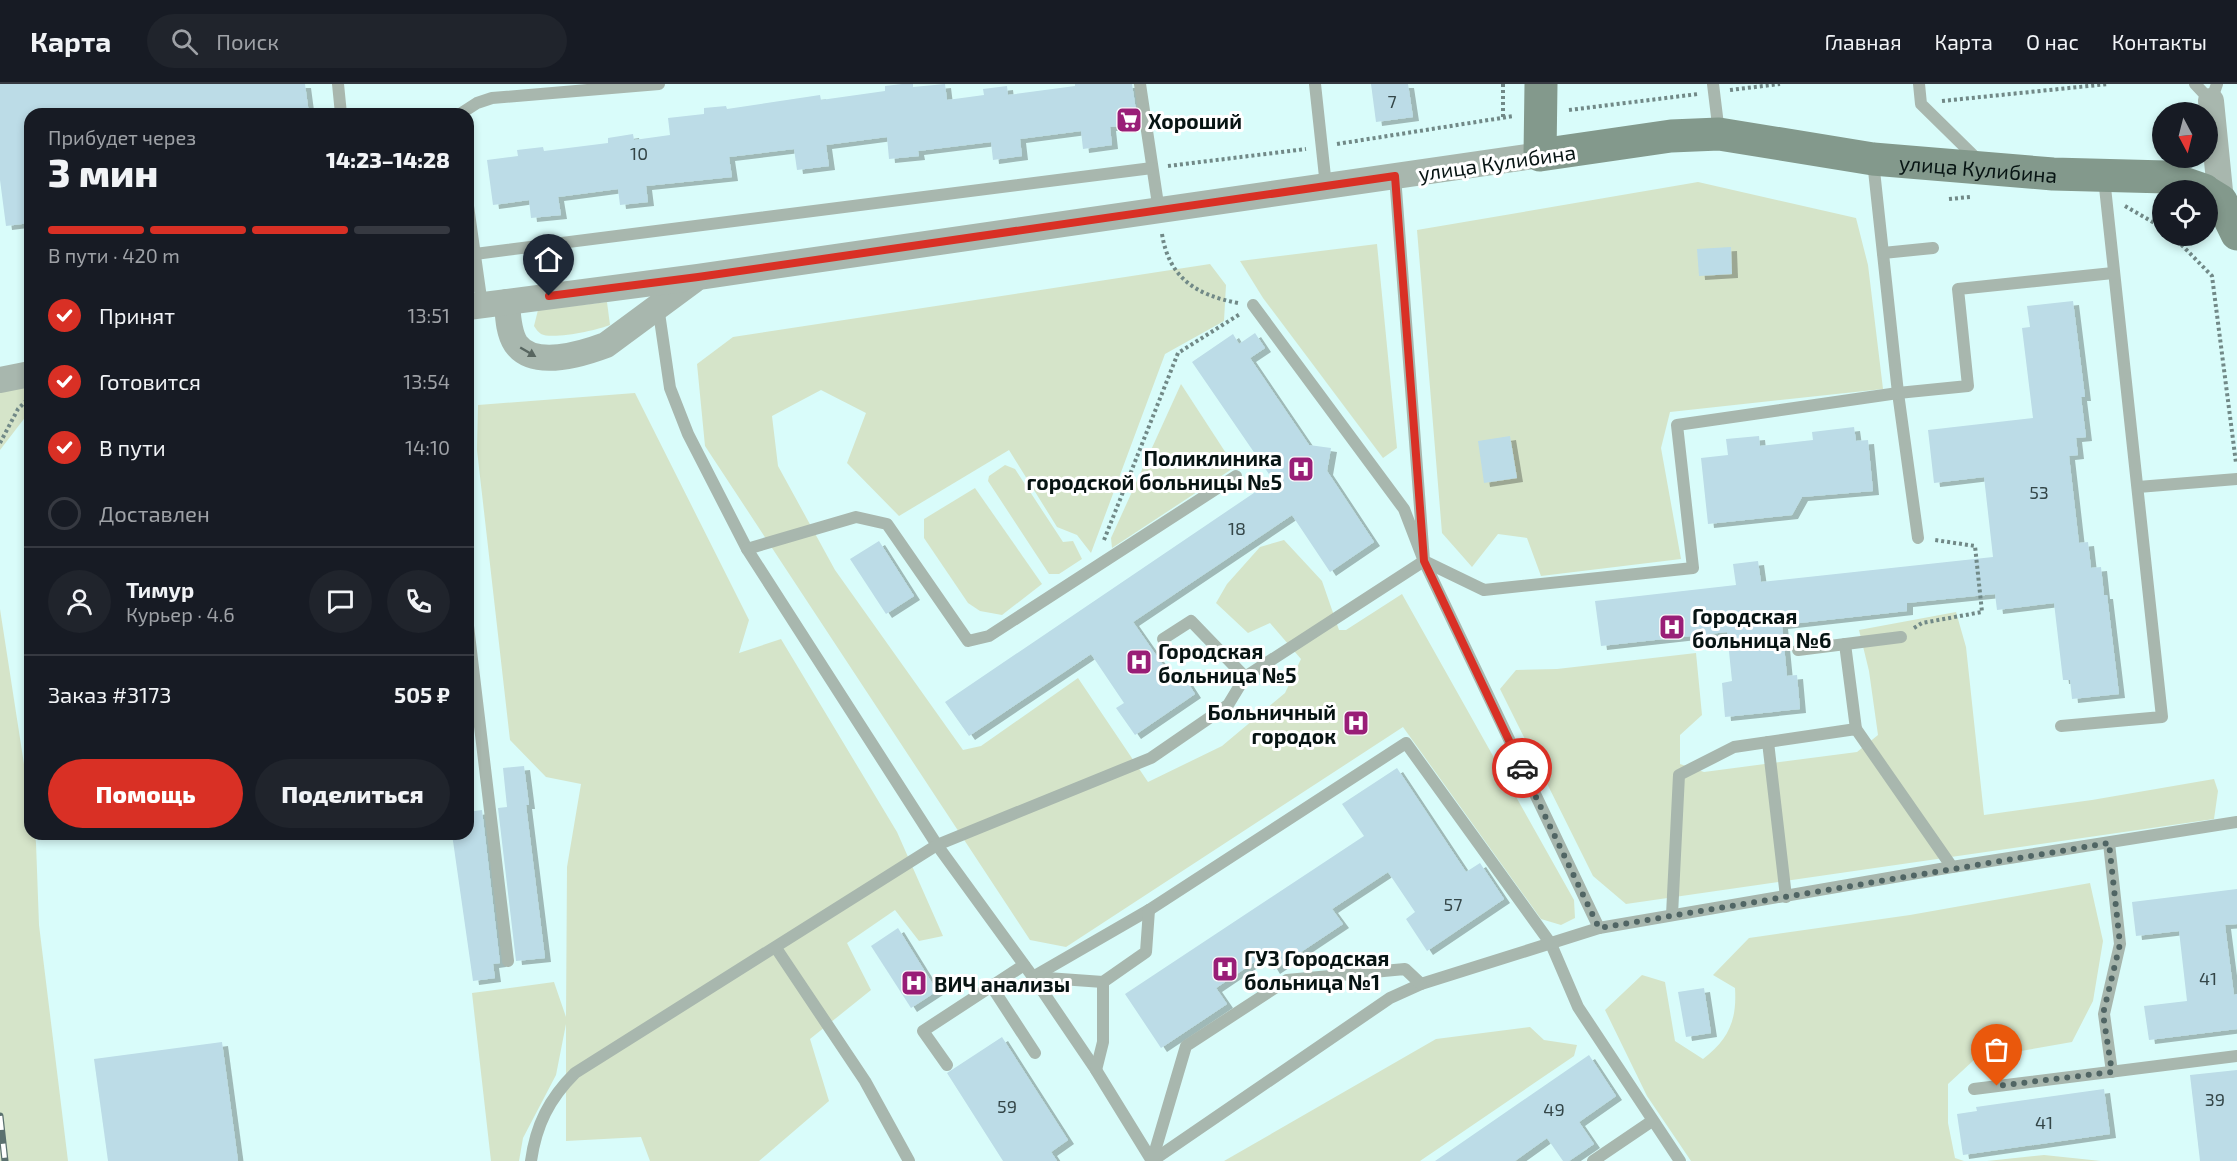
<!DOCTYPE html>
<html lang="ru">
<head>
<meta charset="utf-8">
<style>
	body { margin:0; font-family:"Exo 2",sans-serif; background:#20242c; color:#f1f3f6; height:100vh; display:flex; flex-direction:column; font-size:22px; white-space:nowrap }
	* { box-sizing:border-box; margin:0 }
	p { font-size:20px; color:#9ea1a6 }
	.icon { flex:none; width:33px; height:33px; fill:none; stroke:currentColor; stroke-width:2; stroke-linecap:round; stroke-linejoin:round }
	.map { position:relative; flex:1; overflow:hidden }
	.panel { position:absolute; left:24px; top:24px; width:450px; height:732px; display:flex; flex-direction:column; background:#171b24; border-radius:18px; box-shadow:0 3px 9px #0003 }
	.panel>* { flex:none }
	.needle { width:39px; rotate:173deg }
	.tools { position:absolute; left:2152px; top:18px; display:grid; gap:12px }
	.tools a { display:grid; place-items:center; width:66px; height:66px; border-radius:50%; background:#171b24; box-shadow:0 3px 9px #0003; font-size:30px }
	.pin { position:absolute; display:grid; place-items:center; width:51px; height:51px; color:#fff; margin:-62px -26px; border-radius:50% 50% 50% 0; rotate:-45deg; box-shadow:0 0 6px #0007 }
	.pin .icon { rotate:45deg }
	.courier { position:absolute; display:grid; place-items:center; width:60px; height:60px; margin:-30px; border:4px solid #d93025; border-radius:50%; background:#fff; color:#222; box-shadow:0 2px 8px #0007 }
	.overview em { font-style:normal; font-weight:800 }
	.overview div { display:flex; flex-direction:column-reverse }
	.overview { display:flex; align-items:center; justify-content:space-between; height:102px; padding:0 24px }
	h1 { font-size:39px; font-weight:800; line-height:45px }
	.bar { display:grid; grid-template-columns:repeat(4,1fr); gap:9px 6px; align-content:center; height:72px; padding:0 24px }
	.bar i { height:8px; border-radius:4px; background:#363941 }
	.bar .on { background:#d93025 }
	.bar p { grid-column:span 4 }
	.line { display:flex; align-items:center; gap:15px; padding:0 24px; border-top:2px solid #363941 }
	.line div { flex:1 }
	.round { display:grid; place-items:center; flex:none; width:63px; height:63px; border-radius:32px; background:#20242c }
	ol { padding:0 24px; list-style:none }
	li { display:flex; align-items:center; gap:18px; height:66px }
	li p { margin-inline-start:auto }
	li .icon { padding:6px; border-radius:50%; background:#d93025; color:#fff; stroke-width:4 }
	li:last-child { color:#9ea1a6 }
	li i { width:33px; height:33px; border:3px solid #363941; border-radius:50% }
	.primary-button { display:flex; gap:12px; margin-top:auto; padding:12px 24px }
	.primary-button a { flex:1; height:69px; border-radius:36px; background:#d93025; color:#fff; font-size:24px; font-weight:800; line-height:69px; text-align:center }
	.primary-button a+a { background:#20242c; color:#f1f3f6 }
	header { display:flex; align-items:center; gap:36px; box-sizing:border-box; height:84px; padding:0 30px; background:#171b24; border-bottom:2px solid #363941 }
	header strong { font-size:28px }
	nav { display:flex; gap:33px; margin-inline-start:auto; font-size:21px }
	.search { width:420px; height:54px; background:#20242c; display:flex; align-items:center; gap:15px; box-sizing:border-box; padding:0 21px; border-radius:33px; color:#9ea1a6; font-size:22px }
	.map>svg:first-child { display:block }
	.green { fill:#d5e4c9 }
	.building { fill:#bcdce7; filter:url(#shadow) }
	.lines { fill:none; stroke-linecap:round; stroke-linejoin:round }
	.path { stroke:#718987; stroke-width:4; stroke-dasharray:3 3; stroke-linecap:butt }
	.lane { stroke:#a8b7ae; stroke-width:12 }
	.street { stroke:#a8b7ae; stroke-width:26 }
	.secondary { stroke:#83998c; stroke-width:33 }
	.rail-casing { stroke:#5b716f; stroke-width:7 }
	.rail { stroke:#fff; stroke-width:4.5; stroke-dasharray:14; stroke-linecap:butt }
	.oneway { fill:#586660 }
	.done { stroke:#506564; stroke-width:6; stroke-dasharray:0 10.8 }
	.route { stroke:#d93025; stroke-width:8 }
	.labels { text-anchor:middle; dominant-baseline:central; stroke-width:6; stroke-linejoin:round; paint-order:stroke }
	.number-label { font-size:18px; fill:#344648 }
	.poi-label { font-size:21px; font-weight:bold; fill:#071413; stroke:#fff; text-anchor:start }
	.street-label { font-size:21px; fill:#071413; stroke:#fff }
</style>
</head>
<body>
<header>
<strong>Карта</strong>
<div class="search"><svg class="icon" aria-label="search" viewBox="0 0 24 24"><circle cx="10" cy="10" r="6"/><path d="M15 15l6 6"/></svg>Поиск</div>
<nav><a>Главная</a><a>Карта</a><a>О нас</a><a>Контакты</a></nav>
</header>
<div class="map">
<svg width="2237" height="1077" viewBox="0 0 2237 1077">
	<defs>
		<filter id="shadow"><feDropShadow dx="6" dy="4" stdDeviation="0" flood-color="#0004"/></filter>
	</defs>
	<rect width="100%" height="100%" fill="#d9fcfa"/>
	<!-- green -->
	<g class="green">
		<path d="M1698,98L1856,134L1868,181L1883,305L1670,328L1661,364L1681,475L1541,492L1527,454L1498,450L1472,483L1442,449L1417,146Z"/>
		<path d="M1377,160L1397,364L1383,374L1263,214L1240,177Z"/>
		<path d="M1210,180L1226,201L1224,237L1165,270L1091,469L1077,451L1057,443L1009,366L899,432L847,379L866,329L821,306L772,332L778,382L835,486L963,666L981,662L1078,594L1148,698L1222,662L1285,609L1301,575L1270,539L1248,549L1216,519L1227,500L1260,463L1284,456L1322,497L1339,546H1346L1402,510L1574,816L1575,834L1561,841L1541,835L1403,643L1066,863L1030,856L705,362L697,280L733,253Z"/>
		<path d="M607,218L610,241C598,246 552,256 541,250C538,248 536,245 534,242L538,226Z"/>
		<path d="M30,297V327L0,366V306Z"/>
		<path d="M1181,300L1235,383L1112,464L1111,454Z"/>
		<path d="M635,309L749,536L739,569L781,555L897,748L943,852L919,857L895,826L847,859L871,906L810,955L829,1017L759,1077H650L641,1053L566,1057V940L556,991L523,1054L519,1077H491L472,909L554,898L566,933L567,783L581,700L546,693L510,656L477,366L478,321Z"/>
		<path d="M1005,381L1015,385L1063,458L1073,457L1082,475L1059,490H1049L988,397L989,392Z"/>
		<path d="M975,404L1042,500L1002,531L980,527L968,519L924,454V435Z"/>
		<path d="M0,525L30,719V750H35L36,759L39,841L68,1077H0Z"/>
		<path d="M1956,528L1966,563L1984,731L2092,716L2214,695L2218,707L2214,735L1626,820L1593,792L1500,605L1516,586L1557,585L1696,569L1702,631L1680,651V680L1704,688L1857,668L1878,651L1869,587L1859,546Z"/>
		<path d="M2090,799L2103,857L2093,917L2072,958L1975,975L1948,1000V1039L1955,1074L1964,1077H1691L1647,1012L1605,926L1642,891L1665,898L1675,957L1703,975C1729,955 1737,936 1735,904L1713,891L1749,854L1910,831Z"/>
		<path d="M1530,943L1544,956L1577,961L1574,972L1420,1077H1224L1436,955Z"/>
		<path d="M2044,1071L2101,1077H1987Z"/>
	</g>
	<!-- building -->
	<g class="building">
		<path d="M0,0H305L309,30H30V139L6,142L0,96Z"/>
		<path d="M902,0H913V3L945,0L947,16L984,11L983,5L1007,2L1008,11L1075,2V0H1132L1138,40L1110,43L1112,61L1083,65L1081,47L1020,55L1022,72L993,76L991,58L918,67L919,72L889,75L887,53L826,61L829,82L797,86L794,65L729,73L732,93L646,102L648,118L620,121L618,105L558,113L561,131L531,134L529,116L493,121L487,76L518,72L517,66L543,63L544,67L608,59V54L633,50L634,56L670,51L668,34L704,30V24L726,22L727,25L820,11L821,16L885,7V2Z"/>
		<path d="M1371,0H1408L1413,33L1376,38Z"/>
		<path d="M1731,163L1732,190L1699,192L1697,165Z"/>
		<path d="M2073,217L2085,313H2081L2086,353L2076,354L2078,371L2069,372L2079,459L2088,458L2091,484L2101,483L2104,511H2107L2119,610L2072,615L2070,596H2063L2054,519L1997,526L1995,510L1907,519V527L1782,541L1787,592L1797,591L1800,625L1725,633L1722,599L1732,597L1727,548L1601,562L1595,517L1736,501L1733,480L1758,477L1761,498L1993,473L1984,393L1934,399L1928,346L2033,334L2022,244L2030,243L2027,222Z"/>
		<path d="M1255,249L1265,264L1250,274L1309,361L1331,364L1327,387L1374,458L1330,488L1292,431L1133,538L1170,591L1179,585L1195,610L1135,651L1116,624L1124,619L1091,570L969,652L945,618L1273,396L1192,278L1233,250L1239,260Z"/>
		<path d="M1854,343L1856,357L1868,356L1873,407L1802,413L1792,431L1708,440L1701,374L1728,371L1726,355L1759,352L1760,362L1813,356L1812,348Z"/>
		<path d="M1510,352L1517,394L1484,399L1478,357Z"/>
		<path d="M879,457L914,512L886,530L850,475Z"/>
		<path d="M524,682L529,721H526L545,874L516,877L498,724L507,723L503,684Z"/>
		<path d="M1397,684L1466,788L1480,779L1504,815L1427,867L1406,835L1415,828L1388,788L1332,825L1343,840L1274,886L1265,871L1216,904L1227,920L1161,964L1125,910L1364,752L1342,720Z"/>
		<path d="M482,726L500,879L493,880L495,894L473,897L452,750H468V728Z"/>
		<path d="M2237,805V840L2225,841L2234,911L2237,910V945L2149,956L2144,922L2187,917L2179,847L2136,852L2132,818Z"/>
		<path d="M898,844L937,907L911,924L871,862Z"/>
		<path d="M1704,904L1711,949L1686,953L1678,908Z"/>
		<path d="M1002,953L1068,1056L1051,1068L1057,1077H1003L947,989Z"/>
		<path d="M222,958L238,1077H108L94,975Z"/>
		<path d="M1589,971L1616,1012L1579,1038L1594,1060L1569,1077H1563L1547,1054L1515,1077H1435Z"/>
		<path d="M2237,986V1077H2200L2190,991Z"/>
		<path d="M2104,1005L2110,1050L1963,1071L1957,1030L1977,1027L1976,1023Z"/>
	</g>
	<g class="lines">
		<!-- path -->
		<g class="path">
			<path d="M1503,0V33"/>
			<path d="M1730,6L1780,0"/>
			<path d="M1942,17L2108,0"/>
			<path d="M1569,26L1698,10"/>
			<path d="M1337,60L1514,32"/>
			<path d="M1168,82L1306,65"/>
			<path d="M1949,115L1970,113"/>
			<path d="M2125,122L2163,144"/>
			<path d="M1162,150C1169,194 1196,211 1238,219"/>
			<path d="M2173,152L2212,192L2236,379"/>
			<path d="M0,359L18,325L28,315"/>
			<path d="M1104,456L1178,269L1240,230"/>
			<path d="M1914,544L1922,539L1982,528L1975,462L1935,456"/>
		</g>
		<!-- lane -->
		<g class="lane">
			<path d="M338,0L341,30"/>
			<path d="M1140,0L1159,127"/>
			<path d="M1315,0L1326,102"/>
			<path d="M1713,0L1719,49"/>
			<path d="M1919,0L1921,20L1978,76"/>
			<path d="M2195,0L2211,17L2217,0"/>
			<path d="M460,30L477,19L492,14L659,0"/>
			<path d="M1873,77L1898,309L1918,454"/>
			<path d="M1395,92L1424,477L1484,506L1693,484L1677,341L1898,309L1968,302L1958,205L2113,189"/>
			<path d="M468,122L482,221"/>
			<path d="M1883,169L1933,164"/>
			<path d="M475,170L1152,84"/>
			<path d="M1253,221L1404,425L1424,477L1599,844"/>
			<path d="M658,222L670,304L688,350L747,465L937,761L1033,893L1096,986L1152,1077"/>
			<path d="M2138,403L2237,395"/>
			<path d="M747,465L856,433L887,440L968,557L989,552L1236,392"/>
			<path d="M468,542L508,877"/>
			<path d="M1163,555L1191,537L1245,593"/>
			<path d="M1845,560L1856,645"/>
			<path d="M1798,566L1901,553"/>
			<path d="M2061,642L2162,633L2104,94"/>
			<path d="M1768,658L1786,813"/>
			<path d="M2109,759L2120,860L2104,930L2112,988"/>
			<path d="M1672,831L1679,691L1734,663L1856,645L1952,783"/>
			<path d="M776,864L865,997L909,1077"/>
			<path d="M1033,893L1149,826L1406,659L1551,860L1578,923L1680,1077"/>
			<path d="M1033,893L1103,898"/>
			<path d="M992,903L1035,969"/>
			<path d="M947,981L923,947L1024,881"/>
			<path d="M1096,986L1103,958V898L1146,868L1149,826"/>
			<path d="M1974,1005L2237,972"/>
			<path d="M531,1077C536,1041 549,1015 575,989L937,761L1151,674L1228,621L1245,593L1424,477"/>
			<path d="M1152,1077L1390,914L1421,900L1599,844L1952,783L2237,738"/>
			<path d="M1152,1077L1186,962L1287,896L1405,885L1421,900"/>
			<path d="M1593,1077L1652,1037"/>
		</g>
		<!-- street -->
		<g class="street">
			<path d="M2211,17L2221,117"/>
			<path d="M507,218C508,231 508,248 516,260C534,285 582,270 606,261L694,196"/>
			<path d="M468,223L698,193L1540,71"/>
			<path d="M0,296L30,290"/>
		</g>
		<!-- secondary -->
		<g class="secondary">
			<path id="s1" d="M1541,0L1540,71L1671,52L1719,50L1873,75L2053,90L2166,93L2204,106"/>
			<path d="M2208,109L2221,117L2237,150"/>
		</g>
		<!-- rail casing -->
		<g class="rail-casing">
			<path id="rail" d="M0,1032L5,1077"/>
		</g>
		<!-- rail -->
		<use href="#rail" class="rail"/>
	</g>
	<!-- one-way arrows -->
	<defs><path id="oneway-solid" d="M-6-.8H1V-3.2L6.5 0L1 3.2V.8H-6Z" transform="scale(1.5)"/></defs>
	<use class="oneway" href="#oneway-solid" transform="translate(528 268) rotate(30)"/>
	<g class="lines">
		<!-- done -->
		<path class="done" d="M1522,684L1599,844L2109,759L2120,860L2103,930L2112,988L1997,1002"/>
		<!-- route -->
		<path class="route" d="M549,212L698,193L1395,92L1424,477L1522,684"/>
	</g>
	<!-- icons -->
	<defs>
		<g id="supermarket-square" transform="scale(1.35)"><rect x="-9" y="-9" width="18" height="18" rx="4" fill="#991e77" stroke="#fff"/><path d="M-6-5.5h2.5l.6 2H6L4.5 2H-2.5L-4.4-4H-6ZM-1.5 3.2a1.3 1.3 0 1 0 .1 0ZM3 3.2a1.3 1.3 0 1 0 .1 0Z" fill="#fff"/></g>
		<g id="hospital-square" transform="scale(1.35)"><rect x="-9" y="-9" width="18" height="18" rx="4" fill="#991e77" stroke="#fff"/><path d="M-5-5h3v3.5h4V-5h3V5h-3V1.5h-4V5h-3Z" fill="#fff"/></g>
	</defs>
	<g fill-rule="evenodd">
		<use href="#supermarket-square" x="1129" y="36"/>
		<use href="#hospital-square" x="1301" y="385"/>
		<use href="#hospital-square" x="1672" y="543"/>
		<use href="#hospital-square" x="1139" y="578"/>
		<use href="#hospital-square" x="1356" y="639"/>
		<use href="#hospital-square" x="1225" y="885"/>
		<use href="#hospital-square" x="914" y="899"/>
	</g>
	<g class="labels">
		<!-- number labels -->
		<g class="number-label">
			<text x="1392" y="17">7</text>
			<text x="639" y="69">10</text>
			<text x="2039" y="408">53</text>
			<text x="1237" y="444">18</text>
			<text x="1453" y="820">57</text>
			<text x="2208" y="894">41</text>
			<text x="2215" y="1015">39</text>
			<text x="1007" y="1022">59</text>
			<text x="1554" y="1025">49</text>
			<text x="2044" y="1038">41</text>
		</g>
		<!-- poi labels -->
		<g class="poi-label">
			<text x="1148" y="36">Хороший</text>
			<text x="1282" y="373" text-anchor="end">Поликлиника<tspan x="1282" dy="24">городской больницы №5</tspan></text>
			<text x="1692" y="531">Городская<tspan x="1692" dy="24">больница №6</tspan></text>
			<text x="1158" y="566">Городская<tspan x="1158" dy="24">больница №5</tspan></text>
			<text x="1336" y="627" text-anchor="end">Больничный<tspan x="1336" dy="24">городок</tspan></text>
			<text x="1244" y="873">ГУЗ Городская<tspan x="1244" dy="24">больница №1</tspan></text>
			<text x="934" y="899">ВИЧ анализы</text>
		</g>
		<!-- street labels -->
		<g class="street-label">
			<text transform="translate(1497 78) rotate(-8)">улица Кулибина</text>
			<text stroke="none"><textPath href="#s1" startOffset="513">улица Кулибина</textPath></text>
		</g>
	</g>
</svg>
<div class="tools">
<a><svg class="needle" viewBox="-14 -14 28 28"><path d="M0-13l5 13h-10z" fill="#e53935"/><path d="M0 13l5-13h-10z" fill="#9ea1a6"/></svg></a>
<a><svg class="icon" aria-label="locate" viewBox="0 0 24 24"><circle cx="12" cy="12" r="6"/><path d="M12 2v4M12 18v4M2 12h4M18 12h4"/></svg></a>
</div>
<div class="pin" style="left:1997px;top:1002px;background:#ea580c"><svg class="icon" aria-label="bag" viewBox="0 0 24 24"><path d="M5 8h14l-1 12H6zM9 8a3 3 0 0 1 6 0"/></svg></div>
<div class="pin" style="left:549px;top:212px;background:#1f2937"><svg class="icon" aria-label="home" viewBox="0 0 24 24"><path d="M3 11l9-7 9 7M6 9v11h12V9"/></svg></div>
<div class="courier" style="left:1522px;top:684px"><svg class="icon" aria-label="car" viewBox="0 0 24 24"><path d="M5 17H2v-5l4-1 3-4h7l3 4 3 1v5h-3M9 17h6M6 11h13"/><circle cx="7" cy="17" r="2"/><circle cx="17" cy="17" r="2"/></svg></div>
<section class="panel">
<div class="overview"><div><h1>3 мин</h1><p>Прибудет через</p></div><em>14:23–14:28</em></div>
<div class="bar"><i class="on"></i><i class="on"></i><i class="on"></i><i></i><p>В пути · 420 m</p></div>
<ol>
<li><svg class="icon" aria-label="check" viewBox="0 0 24 24"><path d="M5 12l5 5 9-10"/></svg>Принят<p>13:51</p></li>
<li><svg class="icon" aria-label="check" viewBox="0 0 24 24"><path d="M5 12l5 5 9-10"/></svg>Готовится<p>13:54</p></li>
<li><svg class="icon" aria-label="check" viewBox="0 0 24 24"><path d="M5 12l5 5 9-10"/></svg>В пути<p>14:10</p></li>
<li><i></i>Доставлен</li>
</ol>
<div class="line" style="height:108px"><a class="round"><svg class="icon" aria-label="person" viewBox="0 0 24 24"><circle cx="12" cy="8" r="4"/><path d="M4 21q1-7 8-7t8 7"/></svg></a><div><b>Тимур</b><p>Курьер · 4.6</p></div><a class="round"><svg class="icon" aria-label="chat" viewBox="0 0 24 24"><path d="M4 5h16v11H9l-5 4z"/></svg></a><a class="round"><svg class="icon" aria-label="phone" viewBox="0 0 24 24"><path d="M5 4h4l2 5-3 2q2 4 5 5l2-3 5 2v4C11 20 4 13 5 4z"/></svg></a></div>
<div class="line" style="height:78px"><div>Заказ #3173</div><b>505 ₽</b></div>
<div class="primary-button"><a>Помощь</a><a>Поделиться</a></div>
</section>
</div>
</body>
</html>
